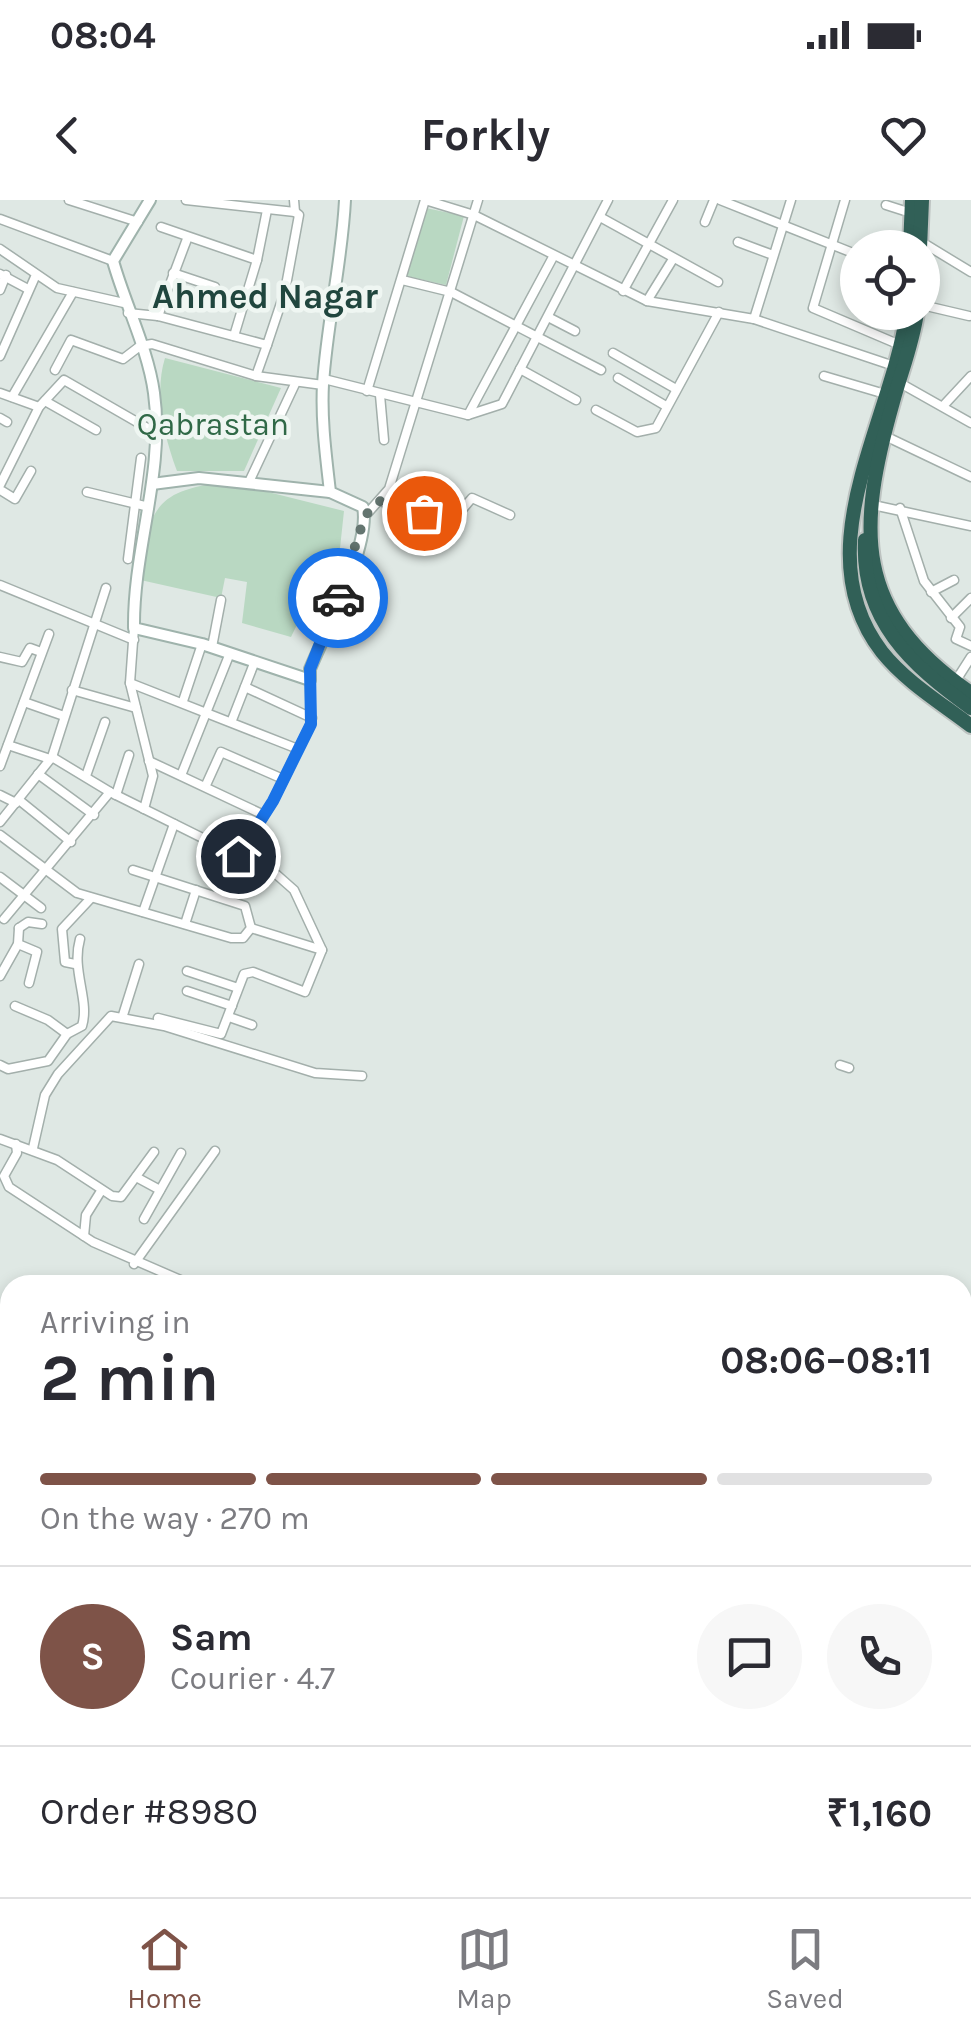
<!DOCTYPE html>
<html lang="en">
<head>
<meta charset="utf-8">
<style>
	body { margin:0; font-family:Karla,sans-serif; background:#f7f7f7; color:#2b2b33; height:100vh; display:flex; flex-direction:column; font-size:38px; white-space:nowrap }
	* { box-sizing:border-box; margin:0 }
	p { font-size:32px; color:#7c7c81 }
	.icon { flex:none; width:55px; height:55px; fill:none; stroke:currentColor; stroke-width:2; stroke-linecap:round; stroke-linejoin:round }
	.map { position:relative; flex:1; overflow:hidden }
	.sheet { position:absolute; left:0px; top:1075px; width:972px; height:622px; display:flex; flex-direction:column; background:#fff; border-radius:30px 30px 0 0; box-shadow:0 5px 15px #0003 }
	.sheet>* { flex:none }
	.fabs { position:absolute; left:840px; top:30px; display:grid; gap:20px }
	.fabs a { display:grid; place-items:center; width:100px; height:100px; border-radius:50%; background:#fff; box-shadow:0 5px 15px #0003; font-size:50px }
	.pin { position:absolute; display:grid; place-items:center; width:85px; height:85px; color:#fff; margin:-42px; border:5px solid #fff; border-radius:50%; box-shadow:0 2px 10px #0007 }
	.courier { position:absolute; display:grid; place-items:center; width:100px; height:100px; margin:-50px; border:8px solid #1a73e8; border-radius:50%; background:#fff; color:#222; box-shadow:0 2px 12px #0007 }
	.overview em { font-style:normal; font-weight:700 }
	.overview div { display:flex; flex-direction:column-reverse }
	.overview { display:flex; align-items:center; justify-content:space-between; height:170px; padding:0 40px }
	h1 { font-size:65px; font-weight:700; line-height:75px }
	.bar { display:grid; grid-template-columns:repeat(4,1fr); gap:15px 10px; align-content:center; height:120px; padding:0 40px }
	.bar i { height:12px; border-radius:8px; background:#e1e1e2 }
	.bar .current { background:#7e5348 }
	.bar p { grid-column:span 4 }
	.line { display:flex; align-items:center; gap:25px; padding:0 40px; border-top:2px solid #e1e1e2 }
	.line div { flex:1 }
	.round { display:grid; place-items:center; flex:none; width:105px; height:105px; border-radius:52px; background:#f7f7f7 }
	.status { display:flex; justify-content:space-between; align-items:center; height:70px; padding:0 50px; background:#fff; direction:ltr }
	.status svg { height:28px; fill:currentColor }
	header { display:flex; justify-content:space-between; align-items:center; height:130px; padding:0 40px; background:#fff; font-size:45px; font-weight:700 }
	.tabs { display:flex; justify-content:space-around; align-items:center; height:140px; border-top:2px solid #e1e1e2; background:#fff; font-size:28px; color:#7c7c81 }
	.tabs a { display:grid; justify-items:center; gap:5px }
	.tabs .current { color:#7e5348 }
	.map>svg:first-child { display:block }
	.green { fill:#b9d8c2 }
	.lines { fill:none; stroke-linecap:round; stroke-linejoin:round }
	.street-casing { stroke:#a3afab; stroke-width:11 }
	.secondary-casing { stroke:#9fb3ac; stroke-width:14 }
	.highway-casing { stroke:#bdc3c1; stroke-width:18 }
	.street { stroke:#fff; stroke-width:8 }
	.secondary { stroke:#fff; stroke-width:10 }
	.highway { stroke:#316057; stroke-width:14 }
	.highway-bridge-casing { stroke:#bdc3c1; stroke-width:18; stroke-linecap:butt }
	.highway-bridge { stroke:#316057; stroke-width:14 }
	.done { stroke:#647570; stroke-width:10; stroke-dasharray:0 18 }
	.route { stroke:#1a73e8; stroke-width:12 }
	.labels { text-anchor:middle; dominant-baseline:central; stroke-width:9; stroke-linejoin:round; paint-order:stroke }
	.park-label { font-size:32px; fill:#306947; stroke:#eff6f2 }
	.neighbourhood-label { font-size:35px; font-weight:bold; fill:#20463e; stroke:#eff6f2 }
</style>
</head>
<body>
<div class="status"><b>08:04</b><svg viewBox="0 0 49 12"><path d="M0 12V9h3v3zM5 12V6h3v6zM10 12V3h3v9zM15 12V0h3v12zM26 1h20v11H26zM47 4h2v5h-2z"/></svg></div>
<header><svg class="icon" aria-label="back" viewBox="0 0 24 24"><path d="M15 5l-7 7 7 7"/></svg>Forkly<svg class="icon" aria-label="heart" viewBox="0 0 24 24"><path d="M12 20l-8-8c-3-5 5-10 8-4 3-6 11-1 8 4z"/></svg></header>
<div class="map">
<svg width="971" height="1697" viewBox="0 0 971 1697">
	<rect width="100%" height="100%" fill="#dfe8e4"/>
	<!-- green -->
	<g class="green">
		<path d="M426,8L464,16L446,85L406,76Z"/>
		<path d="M165,158L281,188L244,271H177C164,237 154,193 165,158Z"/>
		<path d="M228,282L344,311L337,376L328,398L313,392L291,437L242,423L247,382L225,378L221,398L136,379C152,310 151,290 228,282Z"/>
	</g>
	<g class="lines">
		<!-- street casing -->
		<g class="street-casing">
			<g id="street">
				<path d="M69,0L138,22"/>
				<path d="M186,0L295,12L294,0"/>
				<path d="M425,0L474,15L647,101L754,119L894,166"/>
				<path d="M720,0L858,55"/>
				<path d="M845,0L813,108L900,145"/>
				<path d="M886,5L911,13"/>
				<path d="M600,17L718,82"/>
				<path d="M0,19L113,61"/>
				<path d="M705,22L714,0"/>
				<path d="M161,27L257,60"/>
				<path d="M920,41L971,72"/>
				<path d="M738,42L773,55"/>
				<path d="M0,49L57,88L124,103"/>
				<path d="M173,73L215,87"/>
				<path d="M0,74L28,89"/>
				<path d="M402,80L451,92L601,170"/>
				<path d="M0,90L6,75"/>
				<path d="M285,91L333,102"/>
				<path d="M623,91L673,0"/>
				<path d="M647,101L673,59"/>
				<path d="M922,105L969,116"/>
				<path d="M128,113L158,116L267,145L285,91L299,15L295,12"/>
				<path d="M158,116L187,39"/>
				<path d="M548,117L575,131"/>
				<path d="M754,119L791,0"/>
				<path d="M234,136L257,60L267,10"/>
				<path d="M613,153L676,189"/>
				<path d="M0,156L35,77"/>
				<path d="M520,169L576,200"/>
				<path d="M55,170L71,140L123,159L140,146L152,144L256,176L323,185"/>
				<path d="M256,176L267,145"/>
				<path d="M824,176L885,194"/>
				<path d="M618,178L666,206"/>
				<path d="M324,179L468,215L553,57"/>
				<path d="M900,183L971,223"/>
				<path d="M367,191L425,0"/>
				<path d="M0,193L39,207"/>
				<path d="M380,195L384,240"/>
				<path d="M12,197L73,92"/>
				<path d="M45,201L96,230"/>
				<path d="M944,205L971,176"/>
				<path d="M596,210L637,232L656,228L719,112"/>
				<path d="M468,215L502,204L608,0"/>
				<path d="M0,218L7,222"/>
				<path d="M883,235L971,277"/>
				<path d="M249,282L295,184"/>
				<path d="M0,285L39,207L64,180L156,233"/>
				<path d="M2,291L15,299L31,271"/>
				<path d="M87,292L149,307"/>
				<path d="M379,301L445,319H454L472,298L510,315"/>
				<path d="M873,305L971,326"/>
				<path d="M900,308L924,381L960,427L956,439L971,446"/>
				<path d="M365,316L389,289L478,0"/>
				<path d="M128,359L141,258"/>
				<path d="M0,385L134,440"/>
				<path d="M931,392L954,380"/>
				<path d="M951,418L971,398"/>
				<path d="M134,428L130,483L153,576L144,609"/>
				<path d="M212,447L221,400"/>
				<path d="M0,457L22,462L30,448L41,452"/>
				<path d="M955,482L971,457"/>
				<path d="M130,483L298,549"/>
				<path d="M245,487L312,518"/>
				<path d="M72,490L136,508"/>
				<path d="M183,501L202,444"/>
				<path d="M24,502L64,516"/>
				<path d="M232,520L255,461"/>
				<path d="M8,545L50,559"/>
				<path d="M52,557L110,592L277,675L294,690L322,750L305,792L253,772L244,774L221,834L158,818"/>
				<path d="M149,561L264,615"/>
				<path d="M0,566L49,434"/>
				<path d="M182,573L230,453"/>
				<path d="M38,574L94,615"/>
				<path d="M86,576L105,522"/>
				<path d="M206,585L221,552L283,579"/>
				<path d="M0,595L16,603"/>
				<path d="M116,595L129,555"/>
				<path d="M19,600L71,642"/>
				<path d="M0,622L52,557L106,388"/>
				<path d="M0,635L77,693L231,738H243L251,728L245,706L133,670"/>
				<path d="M238,656L273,601L311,524L310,480"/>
				<path d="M0,677L41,708"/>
				<path d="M143,712L174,624"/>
				<path d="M4,719L110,592"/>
				<path d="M185,724L196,690"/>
				<path d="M19,728L28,722L42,724"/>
				<path d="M251,728L322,750"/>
				<path d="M18,744L37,752L29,783"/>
				<path d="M75,764L65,762L62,729L91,698"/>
				<path d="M187,771L238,788"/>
				<path d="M0,776L18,744L19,728"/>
				<path d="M187,791L232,806"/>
				<path d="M15,806L48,820L67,834"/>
				<path d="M123,815L139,764"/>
				<path d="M229,817L252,825"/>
				<path d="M0,865L8,869L48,861L67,834L82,826C90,800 71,771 80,739"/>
				<path d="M840,865L849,868"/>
				<path d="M0,939L57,960L112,996L121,997L154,952"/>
				<path d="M16,944L17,953L4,976L9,987L93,1042L192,1085"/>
				<path d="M33,948L45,895L58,874L111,816L164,826L315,873L362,876"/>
				<path d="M136,977L160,990"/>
				<path d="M144,1019L181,953"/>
				<path d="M84,1036L86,1015L101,991"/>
				<path d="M134,1064L215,951"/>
				<path d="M0,1215L10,1220"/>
				<path d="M962,1289L971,1293"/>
				<path d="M962,1311L971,1315"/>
				<path d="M962,1432L971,1439"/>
				<path d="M962,1488L971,1494"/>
				<path d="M962,1555L971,1545"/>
				<path d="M962,1596L971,1582"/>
				<path d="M962,1642L971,1622"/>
				<path d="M729,1688L741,1697"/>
				<path d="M778,1688L794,1697"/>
				<path d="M879,1688L900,1697"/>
				<path d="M860,1697L865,1688"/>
			</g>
		</g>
		<!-- secondary casing -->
		<g class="secondary-casing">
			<g id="secondary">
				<path d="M150,0L113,61C125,104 148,149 154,193C165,272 133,349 134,428L202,444L310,480V469C325,432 371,345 363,307L330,292C326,256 321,220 323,184C327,122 342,62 345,0"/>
				<path d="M152,284L199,278L330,292"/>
				<path d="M962,1655L971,1656"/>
			</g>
		</g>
		<!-- highway casing -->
		<g class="highway-casing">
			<g id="highway">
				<path d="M910,48L912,0"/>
				<path d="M920,48L922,0"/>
				<path d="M907,112C892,222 803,350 882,452C906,482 941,503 971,526"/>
				<path d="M917,112C913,143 901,172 893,202C857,329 852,411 971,493"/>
				<path d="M865,340C861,420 911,465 971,508"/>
				<path d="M962,1225L971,1207"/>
				<path d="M962,1274L971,1258"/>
				<path d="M683,1697L687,1688"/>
				<path d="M701,1697L706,1688"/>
				<path d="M717,1697L723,1688"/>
			</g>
		</g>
		<!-- street -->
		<use href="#street" class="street"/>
		<!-- secondary -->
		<use href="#secondary" class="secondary"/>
		<!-- highway -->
		<use href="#highway" class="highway"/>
		<!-- highway-bridge casing -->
		<g class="highway-bridge-casing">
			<path id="highway-bridge" d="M962,1260L971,1242"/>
		</g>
		<!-- highway-bridge -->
		<use href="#highway-bridge" class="highway-bridge"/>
	</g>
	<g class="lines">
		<!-- done -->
		<path class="done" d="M338,398L365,316L379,301L424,313"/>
		<!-- route -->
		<path class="route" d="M238,656L273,601L311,524L310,469L338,398"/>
	</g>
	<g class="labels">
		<!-- park labels -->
		<g class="park-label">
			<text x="213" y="224">Qabrastan</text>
		</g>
		<!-- neighbourhood labels -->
		<g class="neighbourhood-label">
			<text x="265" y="96">Ahmed Nagar</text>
		</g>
	</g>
</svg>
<div class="fabs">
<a><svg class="icon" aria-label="locate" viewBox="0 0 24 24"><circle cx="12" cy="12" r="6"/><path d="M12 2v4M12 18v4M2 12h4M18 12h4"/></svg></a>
</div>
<div class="pin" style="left:424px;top:313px;background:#ea580c"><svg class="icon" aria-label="bag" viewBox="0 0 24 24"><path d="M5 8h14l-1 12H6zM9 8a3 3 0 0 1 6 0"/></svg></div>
<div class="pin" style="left:238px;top:656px;background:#1f2937"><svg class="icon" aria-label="home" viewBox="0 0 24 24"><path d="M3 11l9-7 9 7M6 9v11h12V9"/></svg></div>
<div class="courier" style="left:338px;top:398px"><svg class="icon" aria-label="car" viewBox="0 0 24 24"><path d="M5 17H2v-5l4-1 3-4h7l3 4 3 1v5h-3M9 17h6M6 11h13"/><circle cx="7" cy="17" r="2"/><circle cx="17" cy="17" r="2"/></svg></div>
<section class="sheet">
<div class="overview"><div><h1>2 min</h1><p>Arriving in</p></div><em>08:06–08:11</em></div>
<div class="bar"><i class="current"></i><i class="current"></i><i class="current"></i><i></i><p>On the way · 270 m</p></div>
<div class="line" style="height:180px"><b class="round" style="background:#7e5348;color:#fff">S</b><div><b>Sam</b><p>Courier · 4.7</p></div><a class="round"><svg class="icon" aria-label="chat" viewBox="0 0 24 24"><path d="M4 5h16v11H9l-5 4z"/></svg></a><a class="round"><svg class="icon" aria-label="phone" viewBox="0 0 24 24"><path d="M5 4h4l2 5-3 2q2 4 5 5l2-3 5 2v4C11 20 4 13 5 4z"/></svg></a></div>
<div class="line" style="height:130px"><div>Order #8980</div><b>₹1,160</b></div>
</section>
</div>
<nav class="tabs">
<a class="current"><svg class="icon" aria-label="home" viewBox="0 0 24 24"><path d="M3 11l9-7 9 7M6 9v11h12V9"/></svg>Home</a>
<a><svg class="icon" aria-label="map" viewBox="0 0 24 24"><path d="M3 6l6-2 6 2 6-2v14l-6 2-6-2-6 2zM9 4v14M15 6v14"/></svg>Map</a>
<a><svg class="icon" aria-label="saved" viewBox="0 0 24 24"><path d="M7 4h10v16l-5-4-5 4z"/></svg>Saved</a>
</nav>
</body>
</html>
